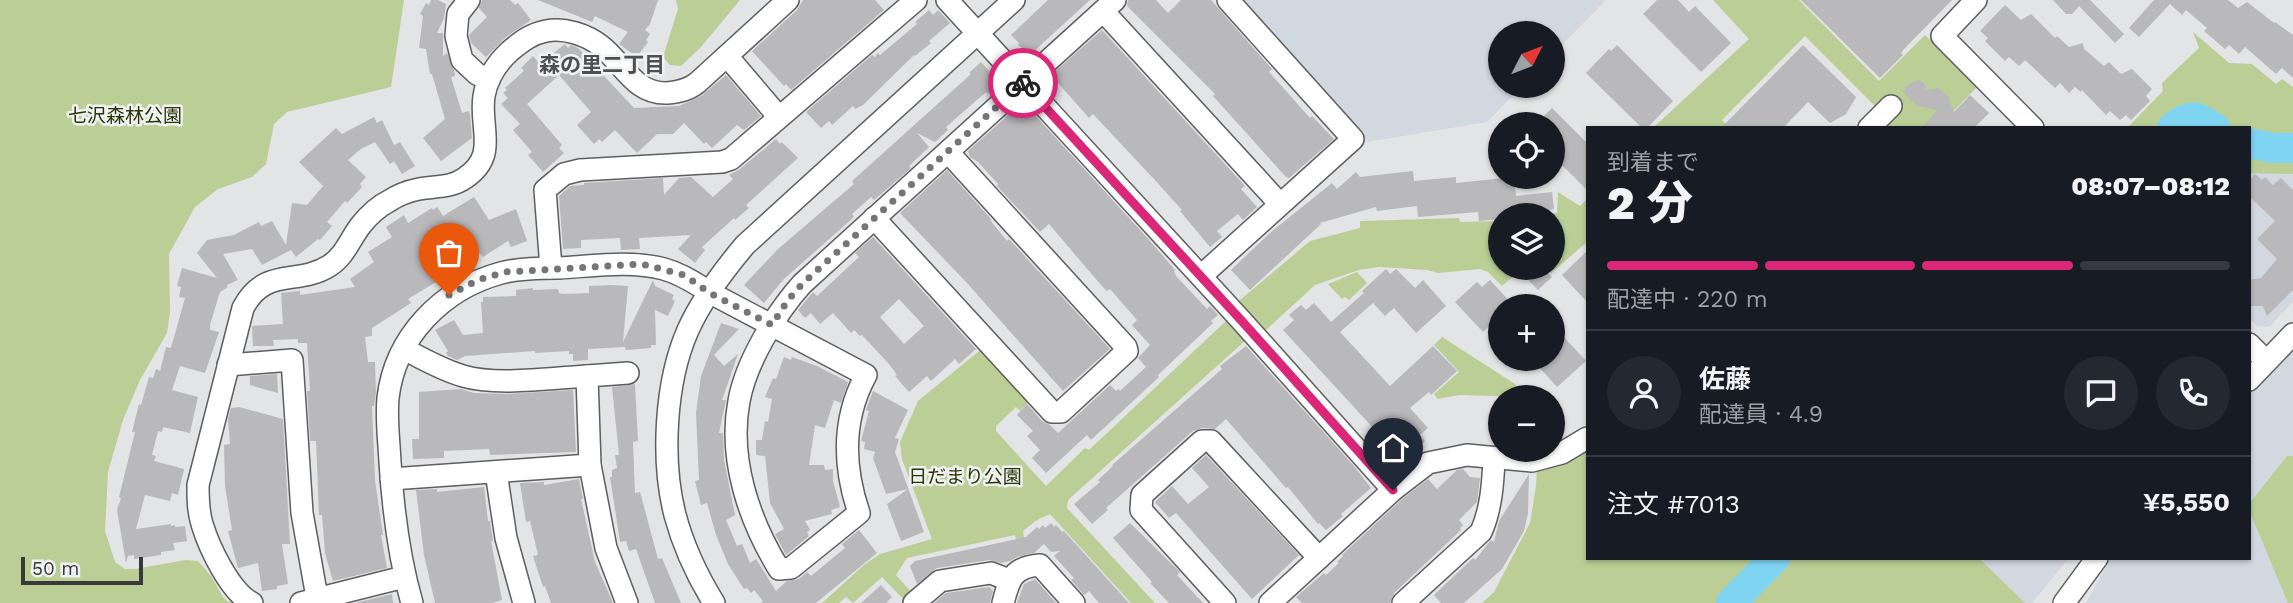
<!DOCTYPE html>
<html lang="ja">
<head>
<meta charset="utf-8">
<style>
	body { margin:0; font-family:"Work Sans","Noto Sans JP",sans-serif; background:#242831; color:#f1f3f6; height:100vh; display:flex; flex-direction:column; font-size:26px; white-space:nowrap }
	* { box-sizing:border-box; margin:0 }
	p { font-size:23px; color:#9ea1a6 }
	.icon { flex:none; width:38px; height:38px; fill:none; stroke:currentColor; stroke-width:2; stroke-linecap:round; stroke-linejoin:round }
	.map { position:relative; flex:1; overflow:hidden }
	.side { position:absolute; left:1586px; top:126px; width:665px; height:434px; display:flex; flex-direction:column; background:#171b24; border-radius:0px; box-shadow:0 2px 5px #0004 }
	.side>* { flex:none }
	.needle { width:46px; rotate:48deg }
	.tools { position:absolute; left:1488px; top:21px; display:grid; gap:14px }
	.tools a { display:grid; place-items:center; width:77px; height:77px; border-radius:50%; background:#171b24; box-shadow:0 2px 5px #0004; font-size:35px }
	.scale { position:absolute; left:21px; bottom:18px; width:122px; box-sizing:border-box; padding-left:7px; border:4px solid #383939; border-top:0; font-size:19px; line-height:24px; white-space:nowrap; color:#383939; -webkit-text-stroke:5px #f0f1f3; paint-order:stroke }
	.pin { position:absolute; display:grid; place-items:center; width:60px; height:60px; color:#fff; margin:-72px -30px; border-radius:50% 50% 50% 0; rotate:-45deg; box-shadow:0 0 7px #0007 }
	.pin .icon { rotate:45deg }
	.courier { position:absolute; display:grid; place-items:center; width:70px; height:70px; margin:-35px; border:5px solid #db2777; border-radius:50%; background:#fff; color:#222; box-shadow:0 2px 9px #0007 }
	.headline em { font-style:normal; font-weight:800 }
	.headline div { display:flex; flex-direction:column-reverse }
	.headline { display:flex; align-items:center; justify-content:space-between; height:119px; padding:0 21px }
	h1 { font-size:46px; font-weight:800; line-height:52px }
	.bar { display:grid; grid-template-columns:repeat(4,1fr); gap:10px 7px; align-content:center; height:84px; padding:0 21px }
	.bar i { height:9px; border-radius:5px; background:#363941 }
	.bar .on { background:#db2777 }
	.bar p { grid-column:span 4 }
	.line { display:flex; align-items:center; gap:18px; padding:0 21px; border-top:2px solid #363941 }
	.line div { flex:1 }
	.round { display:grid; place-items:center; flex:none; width:74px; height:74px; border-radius:37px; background:#242831 }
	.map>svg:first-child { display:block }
	.built { fill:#d2d8e0 }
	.green { fill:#bace96 }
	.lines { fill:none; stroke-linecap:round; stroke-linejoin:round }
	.river { stroke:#7fd4f1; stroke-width:30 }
	.building { fill:#b9b8ba; fill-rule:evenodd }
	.minor-casing { stroke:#5d5e5f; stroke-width:24 }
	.minor { stroke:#fff; stroke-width:21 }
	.done { stroke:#747576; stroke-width:7; stroke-dasharray:0 12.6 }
	.route { stroke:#db2777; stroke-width:9 }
	.labels { text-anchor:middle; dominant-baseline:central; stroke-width:5; stroke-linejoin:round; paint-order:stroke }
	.park-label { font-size:19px; fill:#293604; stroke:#f0f1f3 }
	.neighbourhood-label { font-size:21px; font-weight:bold; fill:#4e4f50; stroke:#f0f1f3 }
</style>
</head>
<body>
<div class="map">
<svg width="2293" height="603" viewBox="0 0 2293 603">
	<rect width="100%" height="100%" fill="#e3e4e6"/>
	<!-- built -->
	<g class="built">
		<path d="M1242,0H1606L1552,55V33H1500V86H1522L1487,122L1367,142Z"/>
		<path d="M2293,168V302L2269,327L2257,326L2249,318V169Z"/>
		<path d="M2293,347V603H2086L2111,558H2249V394Z"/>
		<path d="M1979,558H2069L2032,603H2025Z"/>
	</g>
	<!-- green -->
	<g class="green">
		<path d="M0,0H404L391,87L287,112L274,124L266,164L252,177L218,189L195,207L169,254L170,312L167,333L140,380L123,420L108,472L105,531L115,562L125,569H135L186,560L198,561L211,576L223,597L228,602L237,599L239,603H0Z"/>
		<path d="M676,0H740L701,47L681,66L670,65L663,57L678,9Z"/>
		<path d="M1713,0H1799L1879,81L1925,35L1977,87L1937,128H1879L1888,119L1805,36L1722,120L1729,128H1653L1749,39Z"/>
		<path d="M2193,32L2229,63L2252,64L2276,84L2282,79L2293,87V174L2249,173V128H2127L2163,91L2162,83L2199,48Z"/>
		<path d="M1558,192L1580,206L1587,199V242L1551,273L1546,268H1552V215H1526L1557,213Z"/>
		<path d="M1459,218L1460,222L1500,221V268H1537L1529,274L1522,269L1502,286L1488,272L1480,269L1438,273L1427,270L1379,267L1359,270L1315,285L1266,330L1239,301L1310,241L1360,228V221Z"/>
		<path d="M1357,272L1367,283L1349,300L1345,297L1342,299L1328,284Z"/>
		<path d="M1228,319L1247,339L1068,500L1067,508L1155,603H1131L1050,514L1037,520L1023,531L1027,559L1021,563L1015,535L907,558L896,575L913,594L905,601L882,577L853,603L846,597L839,603H822L864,565L880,554L932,539L902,459L900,442L918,401L984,347L1031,400L1020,411L1016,407L996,426V431L1046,486L1085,448L1089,450Z"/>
		<path d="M1442,337L1515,384L1525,397L1459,395L1438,399L1434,394L1459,372L1434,345Z"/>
		<path d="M1587,450V558H1979L2025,603H1482L1494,592L1530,523L1536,486L1537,466Z"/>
		<path d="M2287,456H2293V603H2288L2249,510V504Z"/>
	</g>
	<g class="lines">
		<!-- river -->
		<g class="river">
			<path d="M2172,128C2190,112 2197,116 2215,128"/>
			<path d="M2249,143L2272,148H2293"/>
			<path d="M1731,603L1775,558"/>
		</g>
	</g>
	<!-- building -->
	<g class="building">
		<path d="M431,0H438L446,4L444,18L437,33H443V56L447,53L454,71L455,76L451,77L462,113L469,111L470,115L472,138L441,161L423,138L445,119L432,74H430L426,49L419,48L423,16L420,14L426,3L429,5Z"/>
		<path d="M482,0H510L515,5L518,3L531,20L506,37L486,57L471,43L469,35L487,17L479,8Z"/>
		<path d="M538,0H658L650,24L645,30L650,34L646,40L648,42L637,57L619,44L628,32L595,16L592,22Z"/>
		<path d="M803,0H875L884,10L791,90L786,84L784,86L752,51L797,10Z"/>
		<path d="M1048,0H1090L1032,53L1030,51L1028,53L1018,45L1019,43L1011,35Z"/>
		<path d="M1128,0H1156L1168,13L1181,0H1211L1272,69L1269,72L1310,118L1312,116L1334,139L1289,178L1286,177L1213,96L1215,94L1127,6Z"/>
		<path d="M1657,0H1678L1689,12L1695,6L1731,43L1701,72L1643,14Z"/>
		<path d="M1801,0H1952L1904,49L1901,53L1903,55L1880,78Z"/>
		<path d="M2053,0H2090L2124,34L2115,43L2079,6L2072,14H2066Z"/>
		<path d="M2154,0H2228L2238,8L2247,2L2274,23L2275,22L2293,35V78L2282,68L2276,74L2245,47L2239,54L2229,45L2225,49L2204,31L2207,28L2186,10L2182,15L2170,4L2139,37L2129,28Z"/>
		<path d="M2005,5L2021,20L2031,14L2055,38L2057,36L2069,47L2083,43L2084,49L2104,66L2109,62L2121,74L2132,69L2152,89L2146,96L2150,101L2131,120L2126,115L2120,120L2110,111L2106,115L2082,90L2081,92L2075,87L2069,93L2060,83L2055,88L2025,60L2019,66L2009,57L2005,61L1985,41L1988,38L1980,31Z"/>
		<path d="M929,10L933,15L938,10L950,23L929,41L931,43L915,56L914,55L863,105L855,109L853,106L832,125L829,121L821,128L806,112L872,55L875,57L878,53L880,55L917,24L915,22Z"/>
		<path d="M1102,30L1245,186L1241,189L1257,207L1243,220L1238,214L1217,231L1222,237L1210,247L1180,211L1182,210L1153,178L1093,114L1089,118L1051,75Z"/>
		<path d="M565,44L568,48L571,45L578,48L634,108L679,106L701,96L726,75L761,116L744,130L737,125L712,148L706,142L704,144L684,123L673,134H657L637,153L615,130L602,142L599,139L594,144L577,125L591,112L559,75L527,104L562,145L559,148L564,153L543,172L528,155L532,152L513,130L520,124L501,104L508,98L503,93L507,90L505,88L524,71L521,68L533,56L540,64Z"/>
		<path d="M1617,45L1673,101L1647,128H1642L1586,73L1609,49L1611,51Z"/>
		<path d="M1803,45L1856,97L1846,114L1830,123L1808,102L1783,128H1721Z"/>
		<path d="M981,62L994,76L992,78L998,85L988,94L986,92L946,127L948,130L935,142L917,133L929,147L909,166L911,168L880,195L874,200L871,197L852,214L854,217L784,279L764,303L744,285L778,249L854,184L852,181L971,74L969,73Z"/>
		<path d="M1919,80L1924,83L1927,90L1939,88L1944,93H1946L1954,112L1970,95L1989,113L1974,128H1922L1937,110L1915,105L1903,91L1909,84Z"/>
		<path d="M1023,102L1151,242L1175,270L1174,271L1176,276L1207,309L1210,306L1218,315L1211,321L1213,323L1158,375L1159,377L1091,440L1087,435L1046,473L1032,458L1040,450L1027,436L1033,431L1017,415L1027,404L1042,421L1050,425L1058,433L1110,385L1116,391L1119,389L1120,391L1146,367L1138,358L1150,345L1132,325L1137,320L1110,289L1107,291L1101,285L1049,224L1040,232L997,186L998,184L978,162L970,157L968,151Z"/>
		<path d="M1552,108L1587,143V190L1552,155V124H1536Z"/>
		<path d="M374,117L377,123L382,120L394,145L400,142L415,166L402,174L394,161L390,164L375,142L361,149L348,160L366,177L360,184L362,187L347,203L345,201L327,222L332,226L320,240L318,239L296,257L291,250L262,265L252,249L223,254L238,280L227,285L228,287L220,292L210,325V330L219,332L205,373L180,366L172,390L198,397L190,433L163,427L162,432L158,431L152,455L156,456L154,461L184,469L178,495L172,493L170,501L145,495L136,529L171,524V526L175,525V527L185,526L187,541L173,543L175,550L161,552V555L134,559V555L128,556L126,563L117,510L121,498L119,497L135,432H132L139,404L141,405L149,377L153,378L156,369L160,371L166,347L171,348L185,298L179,297L181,287L177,286L182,268L217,278L197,253L207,240L234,235L259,222L261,226L272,221L286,245L292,203L307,205L323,186L299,162L336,128L342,134Z"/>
		<path d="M776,139L780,144L781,142L786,146L798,158L746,205L749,208L735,220L734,218L702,247L705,250L695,263L678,249L691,235L639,238L640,249L621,250L620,238L581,240V248L563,249L559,196L570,186L584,185V183L663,178L664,195L679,178L691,177L713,197L733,179L729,175L740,169Z"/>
		<path d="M947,170L991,219L990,220L1007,241L1009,239L1110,349L1063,391L967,283L900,213Z"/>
		<path d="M1413,171L1414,181L1456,177V183L1514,177L1516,196L1552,192L1554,209L1518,215H1500V219L1479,221L1478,212L1418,217L1417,206L1377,211L1376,207L1320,223L1321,224L1250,290L1231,270L1271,232L1332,183L1337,189L1356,172L1360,177Z"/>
		<path d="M2255,174L2262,180L2265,177L2273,185L2281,178L2293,190V290L2267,316L2263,306H2249V280L2261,278L2277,259L2257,239L2275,221L2249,196V181Z"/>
		<path d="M474,197L489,220L516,209L527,241L511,247L508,241L483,257L480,253L458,265L459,268L408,299L411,303L372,328V336L365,337L368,362H375L376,393L374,406H372L375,480L383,535H381L387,568L333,581L325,553L322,515H319L316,441H310L307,391H310L307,343H298V339L273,340L274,346H253L252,326L283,324L281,293L300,291V295L355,287L350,279L374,262L368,252L392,237L386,227L404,215L408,223L432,208L433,210L437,207L443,216Z"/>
		<path d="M873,237L976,349L959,364L955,359L931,381L927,376L909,392L895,376L897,375L889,364L862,335L860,336L854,330L851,333L833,313L820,324L811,313L805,318L798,310L813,292L817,296L859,257L855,253ZM899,299L924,326L904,344L880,317Z"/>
		<path d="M1587,251V302L1562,275Z"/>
		<path d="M1543,268L1552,277L1538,290L1529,281Z"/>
		<path d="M1386,269L1390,274L1396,269L1415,288L1423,280L1446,306L1416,333L1394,308L1385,316L1373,303L1340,332L1390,386L1433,346L1457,371L1431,395L1429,392L1410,408L1428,428L1420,435L1425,441L1413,452L1408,447L1399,456L1283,330L1294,320L1289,315L1301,305L1306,310L1314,303L1331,322L1364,293L1362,291Z"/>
		<path d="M653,280L655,286L674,295L672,299L675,301L668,316L655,310L656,345H651V348L626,350L625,347L588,349V360L573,361V354H569V351L535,353V351L465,356L457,360L448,356L446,353L448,351L435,330L454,320L463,335L483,333L481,302H483V297L516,296V290L533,288V290L558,289L559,293L563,294L589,293V286L611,285L628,286L623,342Z"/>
		<path d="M1490,280L1514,306H1500V338L1489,326L1483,332L1455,302L1477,282L1482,287Z"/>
		<path d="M721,323L739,329L714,355L724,366L738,354L722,400H726L719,433H723L724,460L735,515L726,520L737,546L742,544L750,563L756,559L776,591L787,581L799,579L807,572L811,576L845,548L842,544L859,530L877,553L816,603H761L763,601L754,590L751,593L747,588L744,589L728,564L716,535L707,503L701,505L695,481L699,480L696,413L701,376Z"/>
		<path d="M1552,324L1586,361L1557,387L1532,359H1552Z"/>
		<path d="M1246,346L1354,466L1371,488L1341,514L1343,516L1326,530L1319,523L1318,524L1288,487L1286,488L1226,419L1215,429L1202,428L1193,431L1106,508L1108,510L1092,524L1074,504L1100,482L1098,480L1113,466L1112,465L1222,369L1220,366Z"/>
		<path d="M784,357L791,360L792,357L817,366L848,382L841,403L834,400L825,428L815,425L809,465H824L825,470L833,469V481L840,507L831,510L832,514L805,521L810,530L807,532L809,536L786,555L775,534L784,529L770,503L765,456L756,455V440H762L765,421L768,422L772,399L765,397L773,378L776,379Z"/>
		<path d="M277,374L278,393L250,385V376Z"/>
		<path d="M635,384L638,441L633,442L635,493L640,492L658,559L662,558L681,603H655L636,549L629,551L626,541L620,542L610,477H612V470L617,468L615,455H619L612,387Z"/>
		<path d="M461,389L474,393L507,394L573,390L576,452L490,455L489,449L444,451V458L413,459L412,439H419V392Z"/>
		<path d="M873,391L908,410L895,438L899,439L895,452L924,532L901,541L887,504L908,489L886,494L873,458L875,452L864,449L865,442L861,441L869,411L866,410Z"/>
		<path d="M239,407L283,419L290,544H282L288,584L277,586V589L262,591L258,563L238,568L228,531L232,530L225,486L224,445L230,444L228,419L231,408Z"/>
		<path d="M1206,455L1299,555L1252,599L1176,513L1169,518L1155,502L1172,486L1188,504L1209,487L1192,468Z"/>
		<path d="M1463,469L1470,477L1480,478L1477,502L1459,520L1463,525L1460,528L1461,530L1394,593L1390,603H1302L1296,597L1324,573L1326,575L1339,563L1337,562L1343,556L1342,555L1401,500L1428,479L1437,489L1457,470Z"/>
		<path d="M1529,474L1528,513L1524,531L1502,569L1464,603H1441L1434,595L1473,558L1475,560L1491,540L1494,542L1499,521Z"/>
		<path d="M579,479L583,499H581L595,562L613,603H551L545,586L543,587L533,556L538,555L530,521L526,522L520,483L544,482V485Z"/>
		<path d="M484,487L488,521H490L493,541H491L502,600L492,603H435L424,555L416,490L437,489V492Z"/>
		<path d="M1051,523L1054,527L1056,525L1062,532L1064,531L1129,603H1099L1089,591L1084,595L1071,580L1074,578L1054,556L1060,551L1051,552L1044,544L1034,553L1019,556L1010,561L1001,563L989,560L937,568L917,584L910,566L915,561L1026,537L1037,527L1039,529L1043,525L1045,528Z"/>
		<path d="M1130,523L1180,572L1177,575L1203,603H1169L1150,583L1152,582L1113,538Z"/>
		<path d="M1035,579L1056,603H1017L1024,584Z"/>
		<path d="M881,585L892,597L886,603H861Z"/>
		<path d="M989,587L993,591L990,603H934L946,593Z"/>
		<path d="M392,594L393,603H355Z"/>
	</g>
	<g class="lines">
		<!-- minor casing -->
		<g class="minor-casing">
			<g id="minor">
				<path d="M469,0L458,14L456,36L462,60L477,74L489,80"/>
				<path d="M947,0L1240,319L1393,490"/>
				<path d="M1976,0L1942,36L2033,128"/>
				<path d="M1103,11L1279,203"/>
				<path d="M727,56L778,116"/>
				<path d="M1869,128L1891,106"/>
				<path d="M874,218L1052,412H1061L1127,351L1126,347L948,152"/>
				<path d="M551,268L545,190L564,174L580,170L722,162L731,159L916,0"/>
				<path d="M1201,276L1353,139L1228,0"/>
				<path d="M2249,344L2266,361"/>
				<path d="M404,349C423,359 442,370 463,376C496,386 552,378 587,376L590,465L606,548L627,603"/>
				<path d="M228,365L292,360L302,513L318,603"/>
				<path d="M587,376L628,373"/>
				<path d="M2249,380L2293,334"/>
				<path d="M496,472L506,538L524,603"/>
				<path d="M391,479L590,465"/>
				<path d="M252,603C230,592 209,547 202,524C198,511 198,498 198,485L243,308C265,266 297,286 329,266C345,256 350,239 361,225C369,215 379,206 389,201C398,195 409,191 419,189C435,186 451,188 465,178C499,155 479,128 484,96C487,78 497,63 510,51C522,41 531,34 546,31C564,27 587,35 601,46C623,63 634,94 667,93C679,92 688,90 697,83L788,0"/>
				<path d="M301,603L404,577"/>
				<path d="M412,603C399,558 393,509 390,462C389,441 386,419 388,398C395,337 442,289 501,273C519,268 541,268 559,268C594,266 631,260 664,269C686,275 701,288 720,298C769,324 817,349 866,375C842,419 843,466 859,513L791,568L779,569C749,520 728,459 739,401C746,362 776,313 802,284L1115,0"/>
				<path d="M714,603C698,577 683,545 675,515C661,460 665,382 688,330C702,299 724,270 745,245L1014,0"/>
				<path d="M914,603L940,581L991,573L1009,580"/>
				<path d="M1003,603C1009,580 1012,567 1040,565L1074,603"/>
				<path d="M1225,603L1141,510L1142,495L1202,441H1211L1319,558"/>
				<path d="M1270,603L1393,490L1428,463L1467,455L1532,461L1562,453L1587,438"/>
				<path d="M1403,603L1481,532C1491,510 1493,483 1494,459"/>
				<path d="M2064,603L2097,558"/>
			</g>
		</g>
		<!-- minor -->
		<use href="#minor" class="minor"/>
	</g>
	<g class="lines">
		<!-- done -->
		<path class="done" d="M449,295L478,280L505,272L642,264L684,275L710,293L772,325L788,300L802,284L1023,83"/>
		<!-- route -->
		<path class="route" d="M1023,83L1240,319L1393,490"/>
	</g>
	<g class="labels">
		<!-- park labels -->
		<g class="park-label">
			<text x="125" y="115">七沢森林公園</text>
			<text x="965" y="476">日だまり公園</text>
		</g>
		<!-- neighbourhood labels -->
		<g class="neighbourhood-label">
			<text x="602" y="64">森の里二丁目</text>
		</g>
	</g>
</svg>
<div class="tools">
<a><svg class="needle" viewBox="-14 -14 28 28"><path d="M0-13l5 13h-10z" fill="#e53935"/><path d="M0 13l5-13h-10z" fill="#9ea1a6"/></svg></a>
<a><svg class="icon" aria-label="locate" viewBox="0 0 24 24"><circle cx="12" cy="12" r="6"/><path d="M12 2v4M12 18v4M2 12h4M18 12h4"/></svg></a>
<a><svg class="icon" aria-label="layers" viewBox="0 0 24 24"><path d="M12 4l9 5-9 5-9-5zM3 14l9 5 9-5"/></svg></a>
<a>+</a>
<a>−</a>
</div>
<div class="scale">50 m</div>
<div class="pin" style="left:449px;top:295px;background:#ea580c"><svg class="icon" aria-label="bag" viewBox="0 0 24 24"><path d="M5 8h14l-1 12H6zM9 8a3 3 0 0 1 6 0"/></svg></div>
<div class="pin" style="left:1393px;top:490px;background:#1f2937"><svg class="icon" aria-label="home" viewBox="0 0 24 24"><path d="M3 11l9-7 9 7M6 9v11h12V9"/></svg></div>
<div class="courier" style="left:1023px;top:83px"><svg class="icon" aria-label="bike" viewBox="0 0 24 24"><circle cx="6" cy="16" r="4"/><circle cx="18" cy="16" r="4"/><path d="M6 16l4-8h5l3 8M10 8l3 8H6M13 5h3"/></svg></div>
<section class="side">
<div class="headline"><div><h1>2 分</h1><p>到着まで</p></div><em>08:07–08:12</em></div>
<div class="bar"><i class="on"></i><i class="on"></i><i class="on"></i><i></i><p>配達中 · 220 m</p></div>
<div class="line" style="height:126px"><a class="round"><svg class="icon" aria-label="person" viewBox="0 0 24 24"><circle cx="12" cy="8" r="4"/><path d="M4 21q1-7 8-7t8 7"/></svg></a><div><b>佐藤</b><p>配達員 · 4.9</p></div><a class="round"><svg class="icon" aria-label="chat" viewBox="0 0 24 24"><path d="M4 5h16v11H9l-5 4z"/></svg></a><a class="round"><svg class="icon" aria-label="phone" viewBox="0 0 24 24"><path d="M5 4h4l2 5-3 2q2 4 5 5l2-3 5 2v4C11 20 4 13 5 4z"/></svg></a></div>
<div class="line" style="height:91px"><div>注文 #7013</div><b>¥5,550</b></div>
</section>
</div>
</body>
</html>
